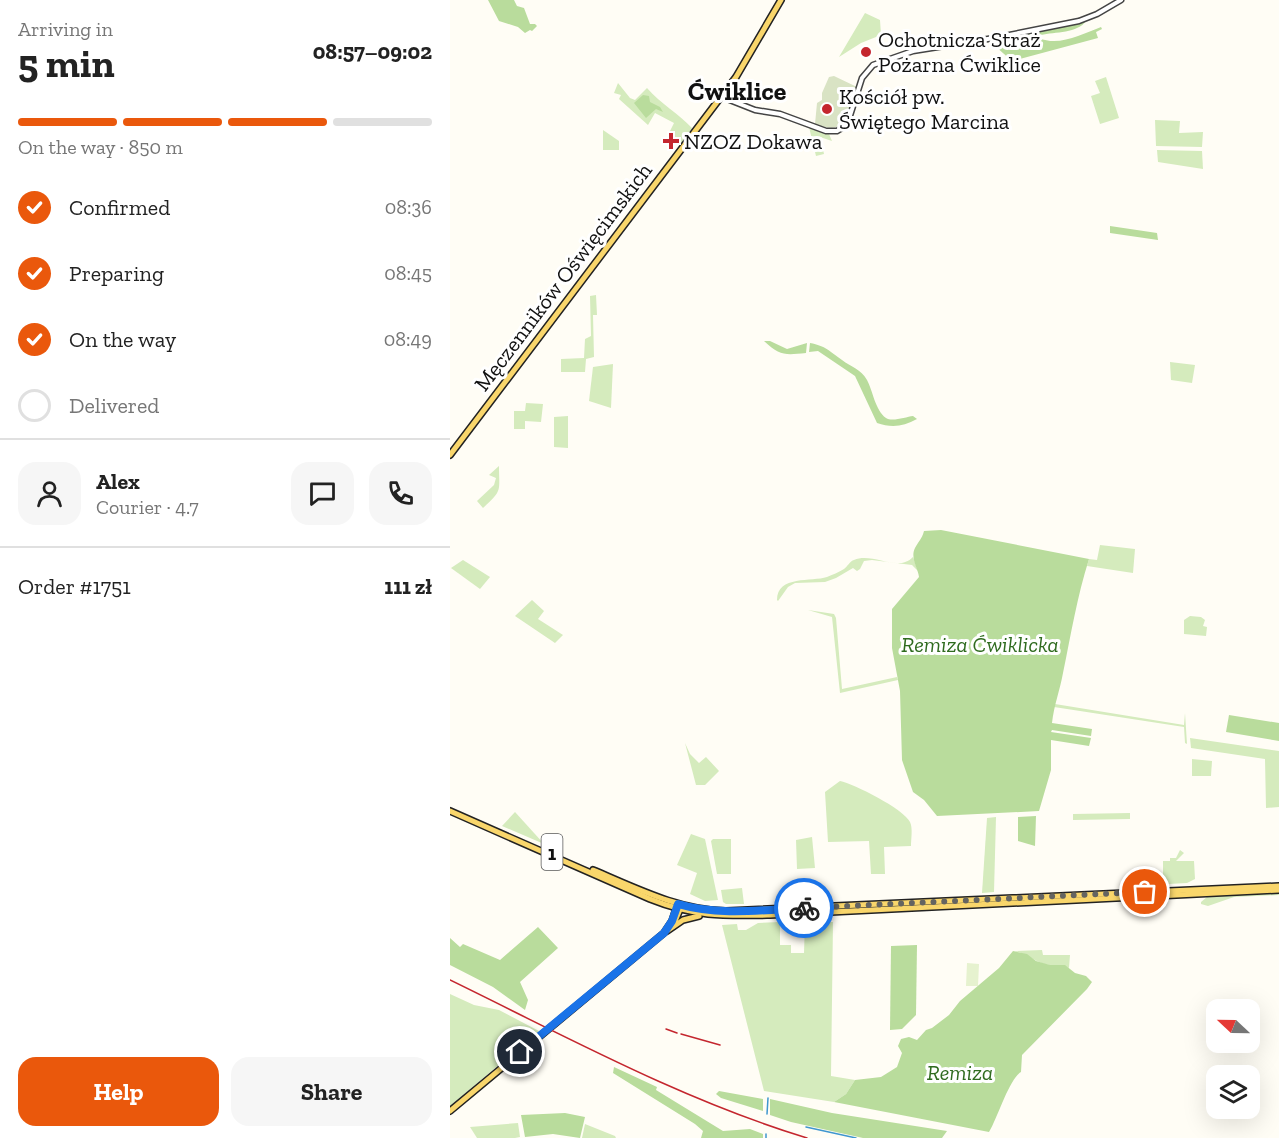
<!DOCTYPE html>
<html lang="en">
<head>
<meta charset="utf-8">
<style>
	body { margin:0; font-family:"Zilla Slab",serif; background:#f6f6f6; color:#222; height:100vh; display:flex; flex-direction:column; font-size:22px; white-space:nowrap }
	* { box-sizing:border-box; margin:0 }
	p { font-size:20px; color:#767676 }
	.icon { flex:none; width:33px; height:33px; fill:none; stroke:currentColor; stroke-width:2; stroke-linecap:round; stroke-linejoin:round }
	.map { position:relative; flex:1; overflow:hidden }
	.sheet { display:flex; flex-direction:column; background:#fff; width:450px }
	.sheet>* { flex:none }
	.needle { width:39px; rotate:292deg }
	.tools { position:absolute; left:756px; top:999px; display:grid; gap:12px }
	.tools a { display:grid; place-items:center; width:54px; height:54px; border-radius:12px; background:#fff; box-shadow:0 6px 24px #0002; font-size:30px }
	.pin { position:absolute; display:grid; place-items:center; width:51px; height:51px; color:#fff; margin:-26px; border:3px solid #fff; border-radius:50%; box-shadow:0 2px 6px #0007 }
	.courier { position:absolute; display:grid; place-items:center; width:60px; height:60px; margin:-30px; border:4px solid #1a73e8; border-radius:50%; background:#fff; color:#222; box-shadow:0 2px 8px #0007 }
	.head em { font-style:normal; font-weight:700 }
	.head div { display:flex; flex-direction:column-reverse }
	.head { display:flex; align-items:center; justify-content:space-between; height:102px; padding:0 18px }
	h1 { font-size:39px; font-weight:700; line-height:45px }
	.bar { display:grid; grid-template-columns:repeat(4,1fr); gap:9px 6px; align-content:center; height:72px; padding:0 18px }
	.bar i { height:8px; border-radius:4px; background:#e0e0e0 }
	.bar .active { background:#ea580c }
	.bar p { grid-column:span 4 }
	.line { display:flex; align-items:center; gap:15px; padding:0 18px; border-top:2px solid #e0e0e0 }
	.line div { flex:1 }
	.round { display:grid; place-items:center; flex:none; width:63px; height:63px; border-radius:18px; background:#f6f6f6 }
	ol { padding:0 18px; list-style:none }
	li { display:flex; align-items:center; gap:18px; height:66px }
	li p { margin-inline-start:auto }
	li .icon { padding:6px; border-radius:50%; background:#ea580c; color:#fff; stroke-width:4 }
	li:last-child { color:#767676 }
	li i { width:33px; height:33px; border:3px solid #e0e0e0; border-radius:50% }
	.button { display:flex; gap:12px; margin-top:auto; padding:12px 18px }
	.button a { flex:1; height:69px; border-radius:18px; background:#ea580c; color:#fff; font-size:24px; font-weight:700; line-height:69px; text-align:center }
	.button a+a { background:#f6f6f6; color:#222 }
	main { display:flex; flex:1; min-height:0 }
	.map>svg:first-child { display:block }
	.green { fill:#d5ebbd }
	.forest { fill:#b9dc9c }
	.cemetery { fill:#d9e3c4 }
	.pitch { fill:#e6f2cf }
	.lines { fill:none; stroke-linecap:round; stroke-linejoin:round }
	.stream { stroke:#3f96cf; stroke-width:1.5 }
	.minor-casing { stroke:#444; stroke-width:7 }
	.major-casing { stroke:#222; stroke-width:8 }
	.minor { stroke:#fff; stroke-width:4 }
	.major { stroke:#f9d66b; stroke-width:5 }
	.rail { stroke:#c4262e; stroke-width:1.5 }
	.done { stroke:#646461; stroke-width:6; stroke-dasharray:0 10.8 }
	.route { stroke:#1a73e8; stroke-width:8 }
	.poi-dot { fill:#c4262e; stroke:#fff; stroke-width:2 }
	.labels { text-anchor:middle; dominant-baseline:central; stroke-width:6; stroke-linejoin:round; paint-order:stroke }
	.shield { fill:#fff; stroke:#585858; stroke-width:1.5 }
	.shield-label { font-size:21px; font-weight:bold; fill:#111 }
	.poi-label { font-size:22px; fill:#111; stroke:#fff; text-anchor:start }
	.street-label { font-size:22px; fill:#111; stroke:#fff }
	.park-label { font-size:22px; font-style:italic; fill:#2f6b1f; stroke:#fff }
	.quarter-label { font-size:26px; font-weight:bold; fill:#111; stroke:#fff }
</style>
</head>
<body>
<main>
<section class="sheet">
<div class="head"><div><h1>5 min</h1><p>Arriving in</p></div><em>08:57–09:02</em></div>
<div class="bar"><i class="active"></i><i class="active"></i><i class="active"></i><i></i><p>On the way · 850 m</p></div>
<ol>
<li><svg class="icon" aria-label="check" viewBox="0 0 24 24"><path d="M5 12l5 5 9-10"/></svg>Confirmed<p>08:36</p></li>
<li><svg class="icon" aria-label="check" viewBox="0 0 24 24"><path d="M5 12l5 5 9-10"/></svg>Preparing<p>08:45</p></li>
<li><svg class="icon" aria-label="check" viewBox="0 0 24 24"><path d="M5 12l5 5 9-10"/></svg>On the way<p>08:49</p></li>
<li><i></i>Delivered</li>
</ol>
<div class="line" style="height:108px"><a class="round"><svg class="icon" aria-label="person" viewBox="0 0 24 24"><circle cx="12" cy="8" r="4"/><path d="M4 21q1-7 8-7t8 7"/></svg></a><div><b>Alex</b><p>Courier · 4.7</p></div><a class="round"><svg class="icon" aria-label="chat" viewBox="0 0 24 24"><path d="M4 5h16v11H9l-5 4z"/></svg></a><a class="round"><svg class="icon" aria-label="phone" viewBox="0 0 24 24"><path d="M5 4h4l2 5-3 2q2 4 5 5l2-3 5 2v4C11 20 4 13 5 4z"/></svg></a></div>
<div class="line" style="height:78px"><div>Order #1751</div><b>111 zł</b></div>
<div class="button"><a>Help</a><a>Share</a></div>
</section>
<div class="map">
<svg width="829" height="1138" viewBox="0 0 829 1138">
	<rect width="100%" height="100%" fill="#fffdf5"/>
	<!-- green -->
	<g class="green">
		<path d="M415,13L430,20L431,35L411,43L389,57Z"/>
		<path d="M656,77L669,118L650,124L641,96L650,93L645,81Z"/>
		<path d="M168,83L180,98L185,100L197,88C211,104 228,113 242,128L231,144L218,135L224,123L205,113L198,125L169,99L171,95L164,93Z"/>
		<path d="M705,120L730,121L729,133L753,132L752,147L706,146Z"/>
		<path d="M359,127L379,134L382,141L370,137L374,154L366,156Z"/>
		<path d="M153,130L169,141V150H153Z"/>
		<path d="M707,150L752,151L753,169L708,162Z"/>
		<path d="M146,295L147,315H143L144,357L136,359L135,372H111V359L134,358L135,339L141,336L140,296Z"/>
		<path d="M720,362L745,365L742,383L721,380Z"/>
		<path d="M163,364L161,408L139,401L143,367Z"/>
		<path d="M76,403L93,404L91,422L75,421V429H64V411H75Z"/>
		<path d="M118,416V448L104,447V417Z"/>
		<path d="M49,466C49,491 53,490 33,508L27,501L44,485L46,478L39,475Z"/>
		<path d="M650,545L685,549L683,573L637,566L639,559L647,560Z"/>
		<path d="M463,557L468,571L462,565L422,560L414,561L410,569L407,571L403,568L386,578L375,582L345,583L338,587L328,601L327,600C327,575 362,582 377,577C382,575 389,572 394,569C397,567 400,561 404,560C423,552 448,573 463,557Z"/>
		<path d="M13,560L40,577L30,589L1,568Z"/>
		<path d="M82,600L94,611L88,619L113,635L105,643L65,616Z"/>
		<path d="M358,610L384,614L386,618L392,689L447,677L448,680L390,693L382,617Z"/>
		<path d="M740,616L751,617L755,620L753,626L757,627L756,636L734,634V620Z"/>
		<path d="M605,704L734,725L735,713L737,744L735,743L734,727L604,707Z"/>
		<path d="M740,738L829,751V807L816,808L815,759L741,748Z"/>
		<path d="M235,743L240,754L249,763L256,757L269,771L255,785H246Z"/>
		<path d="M742,759L762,761L761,776H742Z"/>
		<path d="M390,781C404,784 454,809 460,822C463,828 461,839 461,846L434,847L435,874H421L419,841L378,842L375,792Z"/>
		<path d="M65,812L94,844L52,826Z"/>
		<path d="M680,813V819L623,820V814Z"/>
		<path d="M546,817L544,892L532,893L537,818Z"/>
		<path d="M241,834L255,839L268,900L255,901L240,894L247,873L227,865Z"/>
		<path d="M362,837L365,868L347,869L346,840Z"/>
		<path d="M263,839H281V874H267L261,841Z"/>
		<path d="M730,850L734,853L726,861H744L745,879L737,883L682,886V875L713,874V861H720V858H726Z"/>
		<path d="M292,888L294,904H276L273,902L271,890Z"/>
		<path d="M829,892V895L784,897L758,906L751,904V902L757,897Z"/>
		<path d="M330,922V945H341V953H354L355,922H383L381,1076L405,1080L396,1094L384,1102L314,1091L272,925L287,924L288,930H296L308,923Z"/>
		<path d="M592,950L593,955H620L619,968C612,964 606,966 599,965C586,963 578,954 565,951Z"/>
		<path d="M0,994L24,1005L49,1010L89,1031L0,1106Z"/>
		<path d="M68,1123L70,1137L65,1138H27L20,1127Z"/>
		<path d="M135,1124L165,1136L166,1138H132Z"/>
	</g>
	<!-- forest -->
	<g class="forest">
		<path d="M38,0H64L67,6L74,8L80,24H85L87,26L82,31L80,30L75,33L68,27L49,21Z"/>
		<path d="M634,21H636C628,33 605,32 591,35L589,38C609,47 632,34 651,27L652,29L646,32L648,38L562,61L545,46L543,41Z"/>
		<path d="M193,95L199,96L200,102L210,107L213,112L206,109L196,118L184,103Z"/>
		<path d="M660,226L707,233L708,240L660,233Z"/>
		<path d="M314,341H320L337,349L357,343L356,353C335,355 330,356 314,341Z"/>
		<path d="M360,343C376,346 379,351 392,360C401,367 411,369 417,380C423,391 425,410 436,418C442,422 456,417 463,416L467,419C453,427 441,428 427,423L405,376L368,351L359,352Z"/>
		<path d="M491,530L639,559C627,597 621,634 613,673C610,690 604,705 602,723L642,729L641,736L602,730L601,732L641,738L639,746L601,740V770L589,811L487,816L474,800L463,792L452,760L450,691L442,648V609L469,577C468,568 460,558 465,548C468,542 472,539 474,531Z"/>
		<path d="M779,715L829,723V741L776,732Z"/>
		<path d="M586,816L585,846L568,841V817Z"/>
		<path d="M88,927L108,948L70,982L78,1000L75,1010L43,987L0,965V938L10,947L13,944L50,960Z"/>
		<path d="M467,945L466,1015L452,1029L440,1030L441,946Z"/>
		<path d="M563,951L577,954L586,961L600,965H615L625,973L636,976L642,982L637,989L572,1055L571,1072C559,1079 548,1117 539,1132L384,1102L396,1094L405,1080L431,1077L447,1067L452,1053L448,1046L451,1039L459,1037L467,1040L476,1030L482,1028L499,1015L510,1001L549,968Z"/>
		<path d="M164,1067L207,1087L206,1090L273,1131L300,1129L313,1134V1138H251L253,1131L245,1124L163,1073Z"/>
		<path d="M269,1091L313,1099V1111L271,1098L266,1094Z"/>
		<path d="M320,1099L382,1113L497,1131L492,1138H413L341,1122L320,1115Z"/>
		<path d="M115,1113L135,1117L130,1138L103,1134L75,1137L71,1115Z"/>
	</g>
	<!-- cemetery -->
	<path class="cemetery" d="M384,76L407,87C398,114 399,137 365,124L367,103L372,100V93L379,77Z"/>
	<!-- pitch -->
	<path class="pitch" d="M517,963L529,964L528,986H516Z"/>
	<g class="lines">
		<!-- stream -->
		<g class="stream">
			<path d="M317,1114L318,1098"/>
			<path d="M356,1127L406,1138"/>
			<path d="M316,1138V1134"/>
		</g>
		<!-- minor casing -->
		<g class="minor-casing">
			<path id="minor" d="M272,97L305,110L330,114L376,131H387L397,125L412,78L423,65L463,51L544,38L629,21L647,14L671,0"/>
		</g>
		<!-- major casing -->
		<g class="major-casing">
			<g id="major">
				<path d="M0,455L286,77L331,0"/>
				<path d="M0,811L200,899C245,917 273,916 320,915L829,890"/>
				<path d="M143,870C186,888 228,910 276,911L829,886"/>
				<path d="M223,926L231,907"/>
				<path d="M217,931L233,920L249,916"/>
				<path d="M0,1111L214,933L222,921L227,906"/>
			</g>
		</g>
		<!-- minor -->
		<use href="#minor" class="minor"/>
		<!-- major -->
		<use href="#major" class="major"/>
		<!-- rail -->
		<g class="rail">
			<path d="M0,980C117,1037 232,1100 357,1138"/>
			<path d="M216,1029L227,1033"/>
			<path d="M231,1034L270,1045"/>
		</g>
	</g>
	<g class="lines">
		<!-- done -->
		<path class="done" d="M354,908L695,892"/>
		<!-- route -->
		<path class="route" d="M70,1052L214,933L222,921L228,904C268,916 313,910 354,908"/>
	</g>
	<!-- markers -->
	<g class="poi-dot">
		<circle cx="416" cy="52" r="6"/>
		<circle cx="377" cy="109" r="6"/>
		<path d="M218 132h6v6h6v6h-6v6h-6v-6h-6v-6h6z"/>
	</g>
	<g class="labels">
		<!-- shield labels -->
		<rect class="shield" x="91.5" y="834" width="21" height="36" rx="4.5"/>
		<g class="shield-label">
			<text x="102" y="852">1</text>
		</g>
		<!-- poi labels -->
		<g class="poi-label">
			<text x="428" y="39">Ochotnicza Straż<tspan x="428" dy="25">Pożarna Ćwiklice</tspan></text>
			<text x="389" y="96">Kościół pw.<tspan x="389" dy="25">Świętego Marcina</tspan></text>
			<text x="234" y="141">NZOZ Dokawa</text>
		</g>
		<!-- street labels -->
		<g class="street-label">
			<text transform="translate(113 277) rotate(-53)">Męczenników Oświęcimskich</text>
		</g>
		<!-- park labels -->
		<g class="park-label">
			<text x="530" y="644">Remiza Ćwiklicka</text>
			<text x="510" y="1072">Remiza</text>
		</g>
		<!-- quarter labels -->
		<g class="quarter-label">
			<text x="287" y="91">Ćwiklice</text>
		</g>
	</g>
</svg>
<div class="tools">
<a><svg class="needle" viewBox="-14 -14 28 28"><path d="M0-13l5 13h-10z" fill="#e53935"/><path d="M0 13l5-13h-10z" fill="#767676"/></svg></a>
<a><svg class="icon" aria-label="layers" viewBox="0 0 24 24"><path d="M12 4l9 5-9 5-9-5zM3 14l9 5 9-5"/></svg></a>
</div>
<div class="pin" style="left:695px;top:892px;background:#ea580c"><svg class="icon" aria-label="bag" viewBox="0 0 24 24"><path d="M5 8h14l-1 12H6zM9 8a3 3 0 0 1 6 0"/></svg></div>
<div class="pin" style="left:70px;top:1052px;background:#1f2937"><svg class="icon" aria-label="home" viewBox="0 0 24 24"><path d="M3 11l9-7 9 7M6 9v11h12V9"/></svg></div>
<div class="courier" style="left:354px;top:908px"><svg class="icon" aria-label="bike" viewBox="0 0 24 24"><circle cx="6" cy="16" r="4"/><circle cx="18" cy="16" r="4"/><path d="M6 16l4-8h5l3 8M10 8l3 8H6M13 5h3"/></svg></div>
</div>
</main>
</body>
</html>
